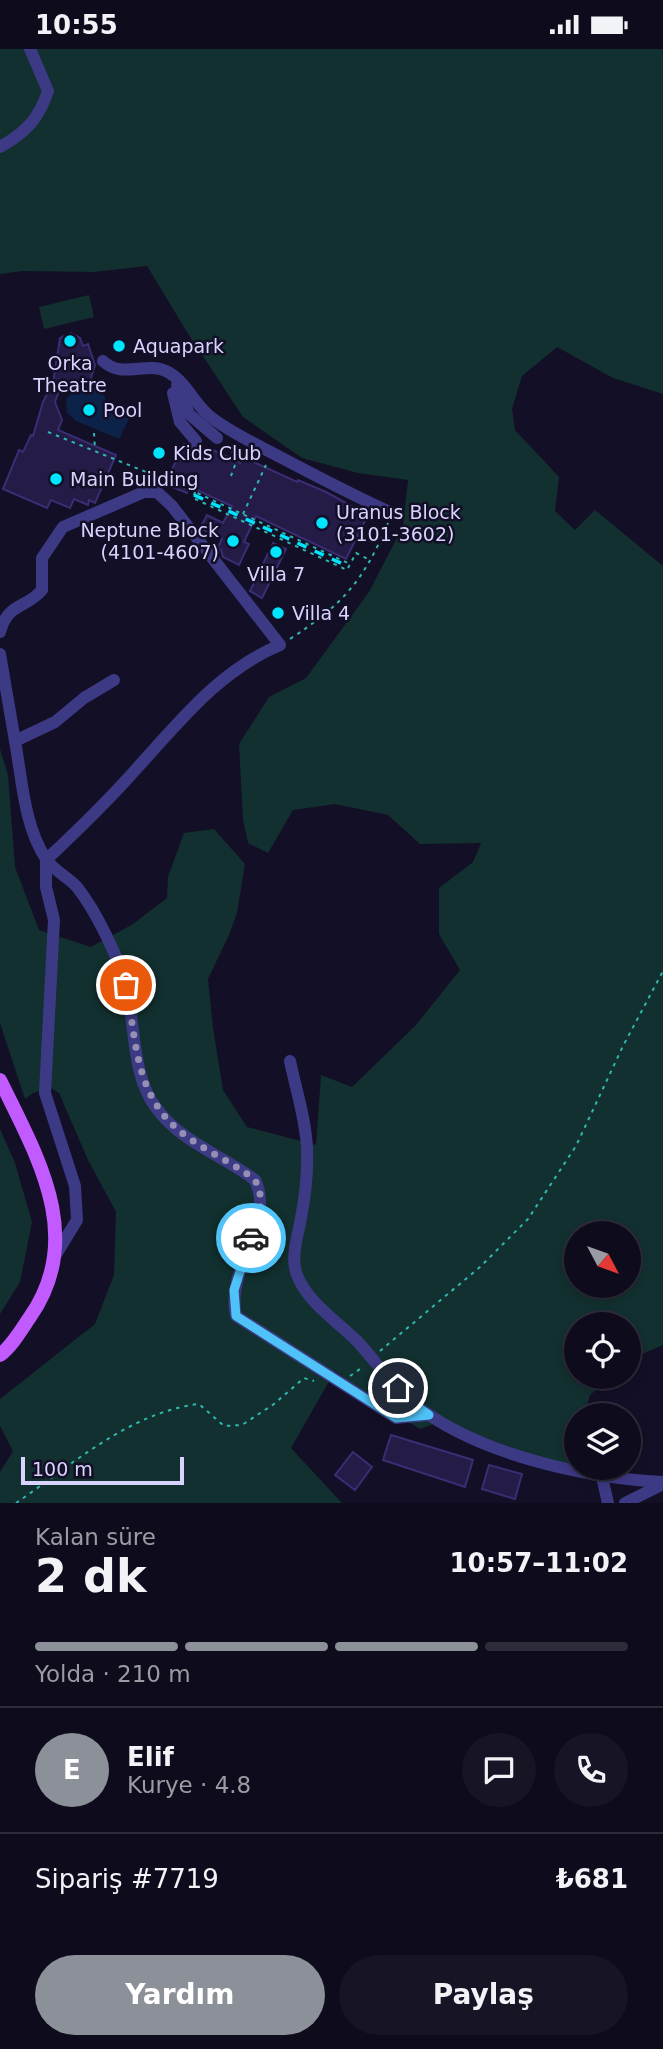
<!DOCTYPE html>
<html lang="tr">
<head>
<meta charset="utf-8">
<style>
	body { margin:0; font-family:"DejaVu Sans",sans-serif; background:#171425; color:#f1f3f6; height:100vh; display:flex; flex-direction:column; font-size:26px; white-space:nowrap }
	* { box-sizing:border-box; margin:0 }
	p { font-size:23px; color:#9b9ba3 }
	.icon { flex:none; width:38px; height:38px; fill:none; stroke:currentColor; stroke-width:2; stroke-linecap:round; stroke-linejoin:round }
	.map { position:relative; height:1454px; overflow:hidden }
	.drawer { display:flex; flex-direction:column; background:#0e0b1c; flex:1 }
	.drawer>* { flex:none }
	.needle { width:46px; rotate:131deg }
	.tools { position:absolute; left:564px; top:1172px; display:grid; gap:14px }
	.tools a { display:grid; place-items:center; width:77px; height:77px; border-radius:50%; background:#0e0b1c; box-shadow:0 4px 10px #0003,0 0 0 2px #2e2b3b; font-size:35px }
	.scale { position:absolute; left:21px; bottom:18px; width:163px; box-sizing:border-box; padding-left:7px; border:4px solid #d9d4ff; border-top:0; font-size:19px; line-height:24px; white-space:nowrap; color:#d9d4ff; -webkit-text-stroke:5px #130f26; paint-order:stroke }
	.pin { position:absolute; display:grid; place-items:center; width:60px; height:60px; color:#fff; margin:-30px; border:4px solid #fff; border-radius:50%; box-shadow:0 2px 7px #0007 }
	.courier { position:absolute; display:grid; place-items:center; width:70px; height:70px; margin:-35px; border:5px solid #4fc3f7; border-radius:50%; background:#fff; color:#222; box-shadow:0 2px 9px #0007 }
	.overview em { font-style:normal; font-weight:700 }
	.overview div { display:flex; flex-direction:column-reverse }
	.overview { display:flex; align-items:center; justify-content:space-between; height:119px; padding:0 35px }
	h1 { font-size:46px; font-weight:700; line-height:52px }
	.bar { display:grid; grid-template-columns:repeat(4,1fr); gap:10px 7px; align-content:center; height:84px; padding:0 35px }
	.bar i { height:9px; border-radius:5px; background:#2e2b3b }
	.bar .selected { background:#8c9099 }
	.bar p { grid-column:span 4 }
	.line { display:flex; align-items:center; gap:18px; padding:0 35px; border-top:2px solid #2e2b3b }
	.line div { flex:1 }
	.round { display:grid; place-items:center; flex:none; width:74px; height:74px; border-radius:37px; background:#171425 }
	.cta { display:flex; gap:14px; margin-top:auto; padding:14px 35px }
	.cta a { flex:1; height:80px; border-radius:42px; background:#8c9099; color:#fff; font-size:28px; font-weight:700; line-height:80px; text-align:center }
	.cta a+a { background:#171425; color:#f1f3f6 }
	.status { display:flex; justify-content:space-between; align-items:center; height:49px; padding:0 35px; background:#0e0b1c; direction:ltr }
	.status svg { height:19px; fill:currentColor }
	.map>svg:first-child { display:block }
	.green { fill:#12302f; fill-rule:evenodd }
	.water { fill:#0c2248 }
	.building { fill:#241b47; stroke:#3b2d73; stroke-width:2 }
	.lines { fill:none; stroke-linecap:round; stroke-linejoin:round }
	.path { stroke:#2fb8b0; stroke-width:2; stroke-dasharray:3.5 5; stroke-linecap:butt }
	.minor { stroke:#3d3a85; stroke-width:12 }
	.major { stroke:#c25bff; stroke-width:14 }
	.rail { stroke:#00e5ff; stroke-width:3.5; stroke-dasharray:10 9; stroke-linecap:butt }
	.done { stroke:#948fb3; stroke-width:7; stroke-dasharray:0 12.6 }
	.route { stroke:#4fc3f7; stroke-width:9 }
	.poi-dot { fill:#00e5ff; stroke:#130f26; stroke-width:2.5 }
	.labels { text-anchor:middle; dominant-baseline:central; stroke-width:5; stroke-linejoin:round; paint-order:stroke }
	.poi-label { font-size:19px; fill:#d9d4ff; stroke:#130f26; text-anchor:start }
</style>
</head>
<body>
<div class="status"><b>10:55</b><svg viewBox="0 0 49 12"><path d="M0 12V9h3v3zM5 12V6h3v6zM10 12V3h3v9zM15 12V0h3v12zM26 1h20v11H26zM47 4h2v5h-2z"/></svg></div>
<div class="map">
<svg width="663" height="1454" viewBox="0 0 663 1454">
	<rect width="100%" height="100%" fill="#130f26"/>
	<!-- green -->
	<g class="green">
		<path d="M0,0H663V345L613,329L557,298L522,327L512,360L515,381L559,428L555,462L575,481L595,461L663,517V1296L640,1306L628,1316V1276H576V1328H612L590,1346L584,1367H576V1419L578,1423L440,1373L420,1380L373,1351L335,1322L291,1399L342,1454H0V1423L13,1402L0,1377V1350L95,1275L114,1226L116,1163L88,1111L59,1044L51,1039L33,1044L25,1050L0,974V700L8,726L15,818L39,881L91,898L133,875L167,849L168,828L184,784L214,780L245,815L237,864L229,886L208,930L213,979L223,1041L247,1078L316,1096L321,1026L352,1038L416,976L460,921L439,885V839L473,813L481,794L420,795L388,766L335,755L293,761L268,804L248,794L243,771L239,695L269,648L306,629L369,543L403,477L408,431L358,424L302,409L243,368L187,283L147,217L94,223L23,222L0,225ZM576,1185H628V1237H576Z"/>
		<path d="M89,246L94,268L44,280L39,258Z"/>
		<path d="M0,1080L15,1114L32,1173L20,1233L0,1265Z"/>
	</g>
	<!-- water -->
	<path class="water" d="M79,336L96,338L105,348L106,359L129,370L119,390L76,372L67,364L66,350Z"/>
	<!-- building -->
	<g class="building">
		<path d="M71,284L80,289L83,297L88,295L95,316L90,332L69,334L59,342L55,353L62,371L58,381L116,406L95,454L89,451L88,456L74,450L70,459L51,451L47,459L3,440L19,401L23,403L31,386L33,387L43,353L53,334L60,289Z"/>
		<path d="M184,395L193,405L201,403L210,407L213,401L240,414L243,408L297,433L298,431L326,443L368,466L346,510L256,467L244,493L249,495L239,516L223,508L221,501L217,500L222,490L200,479L207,466L223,474L232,457L190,438L187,444L165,435Z"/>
		<path d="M273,494L286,500L262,549L250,542Z"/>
		<path d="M391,1386L473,1411L465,1438L383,1411Z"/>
		<path d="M353,1403L372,1418L355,1441L335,1426Z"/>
		<path d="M489,1416L522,1425L515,1450L482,1440Z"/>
	</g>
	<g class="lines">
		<!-- path -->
		<g class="path">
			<path d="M48,383L195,443L350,515"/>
			<path d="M94,384L95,401"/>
			<path d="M225,397L238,408L231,427"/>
			<path d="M195,443L193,449L347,521L356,504L370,511"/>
			<path d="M243,465L266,416"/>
			<path d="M290,590C343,555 363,533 388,474"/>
			<path d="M380,1302L480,1218L528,1170L576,1097L623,997L663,922"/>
			<path d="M350,1327L363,1318"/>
			<path d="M16,1454C72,1416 130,1363 199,1355L224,1377L242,1376L274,1355L304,1329L314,1332"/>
		</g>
		<!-- minor -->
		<g class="minor">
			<path d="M0,98C25,84 39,70 48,42L30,0"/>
			<path d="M103,312C123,331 147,311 168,323C188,334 194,356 212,369C233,385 258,396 282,409C318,428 354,447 392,464"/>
			<path d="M177,336L189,365L217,389"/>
			<path d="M173,344L180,373L196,392L195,397"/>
			<path d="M0,583C8,553 26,560 42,541V509L63,478L144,443H157L172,457L280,596C220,621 181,671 138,718C109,751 78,781 46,811V838L54,871L45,1044L75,1137L77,1171L55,1207"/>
			<path d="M0,605L15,692"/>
			<path d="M114,631L84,649L55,673L15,692C22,730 24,777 46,810C53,821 68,828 77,838C96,862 119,909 126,938C136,977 131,1027 157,1060C182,1094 224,1107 255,1131C276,1174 225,1218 236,1267L396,1369L429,1366"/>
			<path d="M290,1012C296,1041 306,1071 307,1100C308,1122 305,1148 301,1169C298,1186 290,1209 297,1226C307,1253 338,1273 357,1292C376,1312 392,1338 414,1355C477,1405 584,1429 663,1433"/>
			<path d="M602,1428L608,1454"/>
			<path d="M625,1454L663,1435"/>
		</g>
		<!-- major -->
		<path class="major" d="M0,1031C37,1107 86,1188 30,1268C21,1281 12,1297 0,1306"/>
		<!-- rail -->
		<path class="rail" d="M194,446L347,517"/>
	</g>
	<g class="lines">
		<!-- done -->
		<path class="done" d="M126,936C137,994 134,1049 186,1087C209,1104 234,1114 255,1131C266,1152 259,1168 251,1189"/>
		<!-- route -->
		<path class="route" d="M251,1189L234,1241L236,1267L396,1369L429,1366L412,1354L398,1339"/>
	</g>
	<!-- markers -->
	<g class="poi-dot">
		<circle cx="70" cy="292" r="7"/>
		<circle cx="119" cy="297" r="7"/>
		<circle cx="89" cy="361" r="7"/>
		<circle cx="159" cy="404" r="7"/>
		<circle cx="56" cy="430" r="7"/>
		<circle cx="322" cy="474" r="7"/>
		<circle cx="233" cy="492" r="7"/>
		<circle cx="276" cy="503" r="7"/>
		<circle cx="278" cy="564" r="7"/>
	</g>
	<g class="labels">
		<!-- poi labels -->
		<g class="poi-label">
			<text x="133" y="297">Aquapark</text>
			<text x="70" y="314" text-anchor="middle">Orka<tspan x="70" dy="22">Theatre</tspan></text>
			<text x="103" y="361">Pool</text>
			<text x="173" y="404">Kids Club</text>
			<text x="70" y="430">Main Building</text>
			<text x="336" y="463">Uranus Block<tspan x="336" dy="22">(3101-3602)</tspan></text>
			<text x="219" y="481" text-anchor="end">Neptune Block<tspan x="219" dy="22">(4101-4607)</tspan></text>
			<text x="276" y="525" text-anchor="middle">Villa 7</text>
			<text x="292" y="564">Villa 4</text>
		</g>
	</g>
</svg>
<div class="tools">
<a><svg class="needle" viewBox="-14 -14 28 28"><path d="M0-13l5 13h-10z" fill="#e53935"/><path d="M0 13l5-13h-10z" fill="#9b9ba3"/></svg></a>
<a><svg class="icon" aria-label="locate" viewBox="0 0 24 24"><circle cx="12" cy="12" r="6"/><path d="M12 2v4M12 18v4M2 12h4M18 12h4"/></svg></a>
<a><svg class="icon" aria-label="layers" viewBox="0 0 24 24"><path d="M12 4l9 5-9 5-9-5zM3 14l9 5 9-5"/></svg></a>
</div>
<div class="scale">100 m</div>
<div class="pin" style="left:126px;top:936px;background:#ea580c"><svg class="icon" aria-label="bag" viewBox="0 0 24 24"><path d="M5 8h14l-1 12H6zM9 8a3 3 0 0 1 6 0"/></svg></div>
<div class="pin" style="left:398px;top:1339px;background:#1f2937"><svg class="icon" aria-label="home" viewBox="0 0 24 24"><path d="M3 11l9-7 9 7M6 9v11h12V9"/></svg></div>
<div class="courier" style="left:251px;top:1189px"><svg class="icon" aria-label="car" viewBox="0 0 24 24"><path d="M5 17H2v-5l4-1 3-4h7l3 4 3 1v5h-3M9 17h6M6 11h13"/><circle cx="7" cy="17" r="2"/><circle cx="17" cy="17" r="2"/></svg></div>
</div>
<section class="drawer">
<div class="overview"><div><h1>2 dk</h1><p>Kalan süre</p></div><em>10:57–11:02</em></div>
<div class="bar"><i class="selected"></i><i class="selected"></i><i class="selected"></i><i></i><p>Yolda · 210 m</p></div>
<div class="line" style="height:126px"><b class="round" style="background:#8c9099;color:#fff">E</b><div><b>Elif</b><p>Kurye · 4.8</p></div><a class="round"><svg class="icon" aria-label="chat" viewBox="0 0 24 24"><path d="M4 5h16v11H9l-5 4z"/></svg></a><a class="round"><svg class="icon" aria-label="phone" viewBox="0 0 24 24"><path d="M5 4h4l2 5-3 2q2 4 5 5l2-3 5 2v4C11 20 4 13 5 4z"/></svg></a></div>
<div class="line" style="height:91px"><div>Sipariş #7719</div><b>₺681</b></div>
<div class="cta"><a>Yardım</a><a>Paylaş</a></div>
</section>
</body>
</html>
